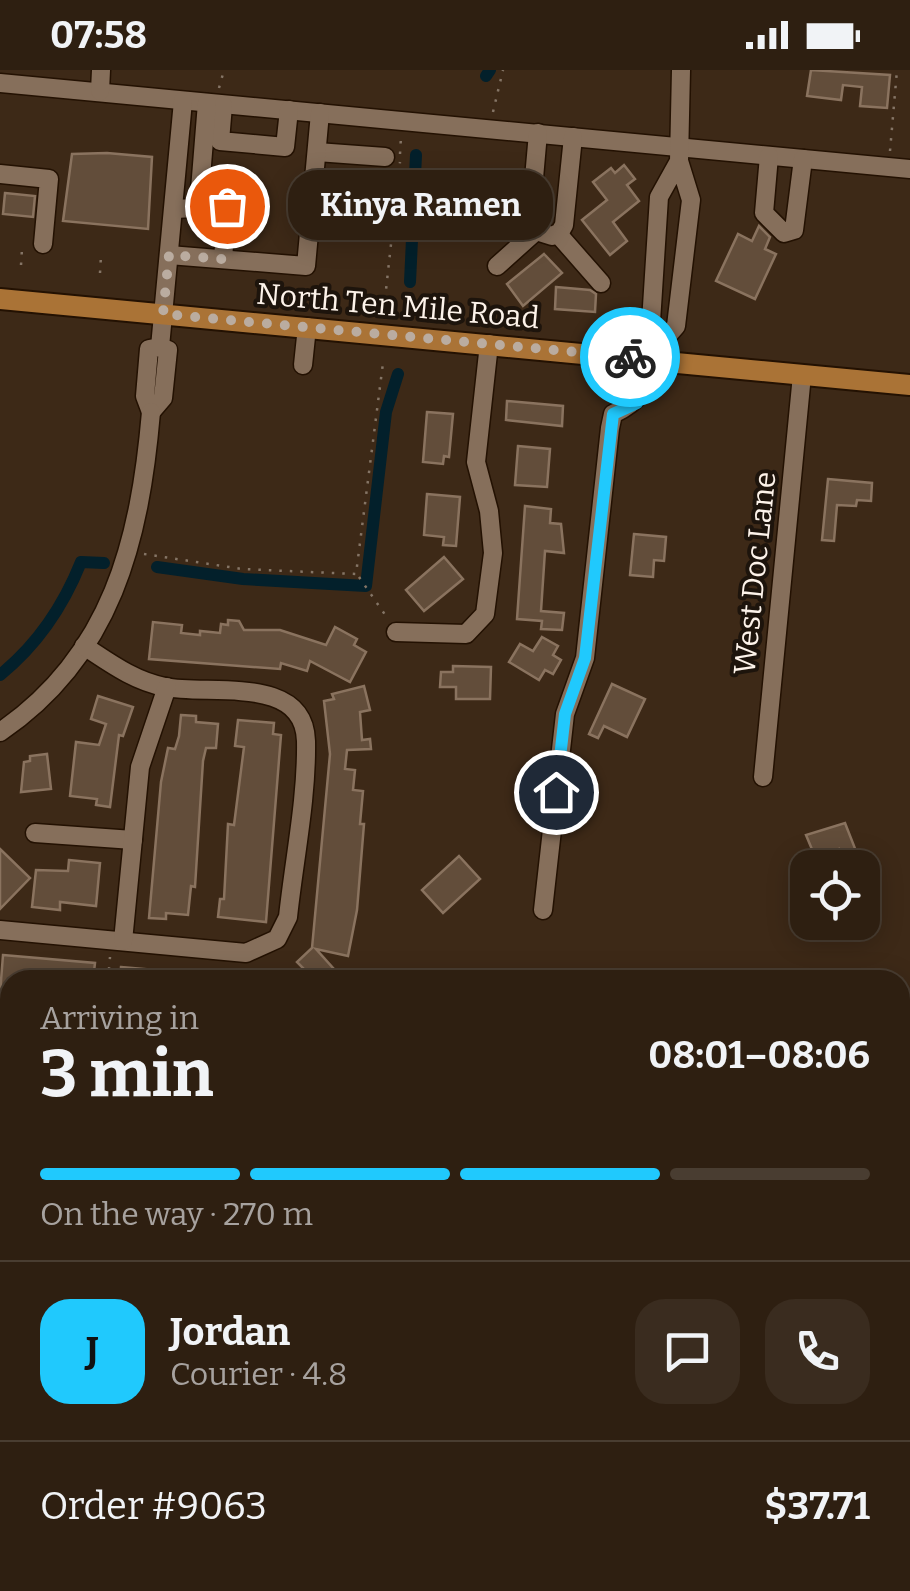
<!DOCTYPE html>
<html lang="en">
<head>
<meta charset="utf-8">
<style>
	body { margin:0; font-family:Bitter,serif; background:#3a2c1f; color:#f1f3f6; height:100vh; display:flex; flex-direction:column; font-size:38px; white-space:nowrap }
	* { box-sizing:border-box; margin:0 }
	p { font-size:32px; color:#a7a29f }
	.icon { flex:none; width:55px; height:55px; fill:none; stroke:currentColor; stroke-width:2; stroke-linecap:round; stroke-linejoin:round }
	.map { position:relative; flex:1; overflow:hidden }
	.panel { position:absolute; left:0px; top:900px; width:910px; height:622px; display:flex; flex-direction:column; background:#2e1f11; border-radius:30px 30px 0 0; box-shadow:0 5px 25px #0003,0 0 0 2px #493d31 }
	.panel>* { flex:none }
	.fabs { position:absolute; left:790px; top:780px; display:grid; gap:20px }
	.fabs a { display:grid; place-items:center; width:90px; height:90px; border-radius:20px; background:#2e1f11; box-shadow:0 5px 25px #0003,0 0 0 2px #493d31; font-size:50px }
	.pin { position:absolute; display:grid; place-items:center; width:85px; height:85px; color:#fff; margin:-42px; border:5px solid #fff; border-radius:50%; box-shadow:0 2px 10px #0007 }
	.courier { position:absolute; display:grid; place-items:center; width:100px; height:100px; margin:-50px; border:8px solid #20c9fd; border-radius:50%; background:#fff; color:#222; box-shadow:0 2px 12px #0007 }
	.bubble { position:absolute; height:70px; border-radius:30px; background:#2e1f11; box-shadow:0 5px 25px #0003,0 0 0 2px #493d31; font-size:32px; font-weight:700; line-height:70px; text-align:center }
	.summary em { font-style:normal; font-weight:700 }
	.summary div { display:flex; flex-direction:column-reverse }
	.summary { display:flex; align-items:center; justify-content:space-between; height:170px; padding:0 40px }
	h1 { font-size:65px; font-weight:700; line-height:75px }
	.bar { display:grid; grid-template-columns:repeat(4,1fr); gap:15px 10px; align-content:center; height:120px; padding:0 40px }
	.bar i { height:12px; border-radius:8px; background:#493d31 }
	.bar .current { background:#20c9fd }
	.bar p { grid-column:span 4 }
	.line { display:flex; align-items:center; gap:25px; padding:0 40px; border-top:2px solid #493d31 }
	.line div { flex:1 }
	.round { display:grid; place-items:center; flex:none; width:105px; height:105px; border-radius:30px; background:#3a2c1f }
	.status { display:flex; justify-content:space-between; align-items:center; height:70px; padding:0 50px; background:#2e1f11; direction:ltr }
	.status svg { height:28px; fill:currentColor }
	.map>svg:first-child { display:block }
	.park { fill:#634221 }
	.lines { fill:none; stroke-linecap:round; stroke-linejoin:round }
	.canal { stroke:#03202b; stroke-width:12 }
	.building { fill:#624d3a; stroke:#8a735f; stroke-width:2.5 }
	.minor-casing { stroke:#231102; stroke-width:21 }
	.major-casing { stroke:#231102; stroke-width:24 }
	.path { stroke:#857566; stroke-width:2.5; stroke-dasharray:2.5 8; stroke-linecap:butt }
	.minor { stroke:#866f5b; stroke-width:18 }
	.major { stroke:#aa7336; stroke-width:20 }
	.done { stroke:#baaca0; stroke-width:10; stroke-dasharray:0 18 }
	.route { stroke:#20c9fd; stroke-width:12 }
	.labels { text-anchor:middle; dominant-baseline:central; stroke-width:8; stroke-linejoin:round; paint-order:stroke }
	.street-label { font-size:30px; fill:#fdf3ea; stroke:#1d140c }
</style>
</head>
<body>
<div class="status"><b>07:58</b><svg viewBox="0 0 49 12"><path d="M0 12V9h3v3zM5 12V6h3v6zM10 12V3h3v9zM15 12V0h3v12zM26 1h20v11H26zM47 4h2v5h-2z"/></svg></div>
<div class="map">
<svg width="910" height="1521" viewBox="0 0 910 1521">
	<rect width="100%" height="100%" fill="#3d2917"/>
	<!-- park -->
	<path class="park" d="M0,1197L10,1198V1324L0,1323Z"/>
	<g class="lines">
		<!-- canal -->
		<g class="canal">
			<path d="M486,6L490,0"/>
			<path d="M410,212L416,85"/>
			<path d="M157,497L243,509L366,516L386,342L398,304"/>
			<path d="M0,605C37,575 63,537 81,492L104,493"/>
			<path d="M900,1462L910,1459"/>
			<path d="M724,1521L750,1512"/>
		</g>
	</g>
	<!-- building -->
	<g class="building">
		<path d="M811,0L890,5L887,38L860,36L862,17L843,15L841,30L807,26Z"/>
		<path d="M107,83L152,87L148,159L63,151L72,84Z"/>
		<path d="M624,95L635,109L627,115L639,131L613,152L627,171L610,185L582,150L607,130L593,112L611,98L615,103Z"/>
		<path d="M5,123L35,126L33,147L3,144Z"/>
		<path d="M759,156L770,167L765,179L776,184L755,229L716,211L738,164L752,171Z"/>
		<path d="M544,184L562,203L523,236L507,214Z"/>
		<path d="M556,217L590,220L596,224L595,242L555,239Z"/>
		<path d="M507,331L563,336L562,356L506,350Z"/>
		<path d="M427,342L453,344L449,387L444,386L443,394L423,392Z"/>
		<path d="M518,376L550,379L547,417L515,415Z"/>
		<path d="M828,409L872,413L871,431L857,430L856,436L837,435L834,471L822,470Z"/>
		<path d="M427,424L460,427L456,476L443,475L444,467L424,465Z"/>
		<path d="M525,436L551,439L550,453L561,454L564,483L545,481L541,541L564,543L562,560L541,559L542,551L517,549Z"/>
		<path d="M634,464L666,467L664,491L654,490L653,507L630,505Z"/>
		<path d="M444,487L463,509L424,541L406,520Z"/>
		<path d="M228,550L239,551L244,560H280L326,575L335,557L357,569L354,575L366,582L350,612L310,591L307,601L281,593L280,599L149,589L153,552L182,555L181,563L200,565V561L220,563L221,554L228,555Z"/>
		<path d="M542,567L558,576L553,585L561,590L553,604L545,600L539,610L509,592L520,574L533,581Z"/>
		<path d="M453,596L491,597L490,629H456V617H440L441,602H453Z"/>
		<path d="M612,614L645,629L627,667L604,656L598,668L589,664Z"/>
		<path d="M364,616L370,640L360,642L362,670L370,669L371,679L347,680L345,699L355,700L353,720L363,721L360,754H364L357,840L348,886L316,879L333,898L320,910H284L303,898L297,892L312,878L330,684L324,631L334,629L332,624Z"/>
		<path d="M98,626L133,637L123,666L119,665L110,737L96,735L97,729L70,726L76,672L99,675L106,654L91,649Z"/>
		<path d="M181,645L196,646V652L218,654L216,678H206L203,691L195,817L191,816L188,845L166,843V849L149,848L161,712L168,678L175,679L179,666Z"/>
		<path d="M238,650L274,653L273,664L281,665L266,852L218,847L220,829H224L228,754L234,755L244,677L235,676Z"/>
		<path d="M47,684L51,719L21,722L24,692L30,691V686Z"/>
		<path d="M845,753L856,781L842,787L839,779L816,789L806,765Z"/>
		<path d="M0,779L30,808L0,839Z"/>
		<path d="M459,786L480,809L443,843L422,820Z"/>
		<path d="M69,790L100,793L96,836L60,832V840L32,837L36,800L68,801Z"/>
		<path d="M3,885L95,893L93,910H10V926L0,924Z"/>
		<path d="M121,897L189,903V910H120Z"/>
	</g>
	<g class="lines">
		<!-- minor casing -->
		<g class="minor-casing">
			<g id="minor">
				<path d="M0,13L910,99"/>
				<path d="M100,21L101,0"/>
				<path d="M223,35L220,71L285,77L289,40"/>
				<path d="M538,63L531,142L536,161L552,166L560,162L564,155L573,67"/>
				<path d="M317,82L385,87"/>
				<path d="M769,86L764,143L784,163L794,160L803,89"/>
				<path d="M679,91L659,127L651,252L662,272L676,256L691,130L679,91L681,0"/>
				<path d="M0,104L49,109L43,174"/>
				<path d="M174,139L196,138L199,132L207,33"/>
				<path d="M558,164L601,213"/>
				<path d="M169,185L306,196L320,43"/>
				<path d="M223,189L227,136"/>
				<path d="M497,196L536,161"/>
				<path d="M160,277L149,279L145,326L151,342L163,328L168,280L160,277L183,31"/>
				<path d="M303,295L307,257"/>
				<path d="M396,562L466,564L485,544L493,483L489,441L476,392L489,274"/>
				<path d="M0,662C112,586 140,470 151,342"/>
				<path d="M763,707L802,305"/>
				<path d="M35,763L133,770"/>
				<path d="M543,840L565,644L585,588L610,358L613,344C641,331 646,318 654,289"/>
				<path d="M0,860L246,883L277,869L288,847C294,790 307,729 306,671C304,604 209,626 165,617C134,611 110,593 84,576"/>
				<path d="M123,871L140,697L167,617"/>
				<path d="M0,1028L10,1029"/>
				<path d="M0,1183L10,1184"/>
				<path d="M0,1335L10,1336"/>
				<path d="M61,1521L62,1512"/>
				<path d="M224,1521L225,1512"/>
			</g>
		</g>
		<!-- major casing -->
		<g class="major-casing">
			<path id="major" d="M0,229L910,315"/>
		</g>
		<!-- path -->
		<g class="path">
			<path d="M219,18L224,0"/>
			<path d="M493,42L503,0"/>
			<path d="M890,81L897,0"/>
			<path d="M400,84L401,67"/>
			<path d="M21,195L22,179"/>
			<path d="M100,203L101,186"/>
			<path d="M385,229L400,92"/>
			<path d="M144,484L242,499L356,504L383,293"/>
			<path d="M359,507L388,549"/>
			<path d="M108,910L110,887"/>
		</g>
		<!-- minor -->
		<use href="#minor" class="minor"/>
		<!-- major -->
		<use href="#major" class="major"/>
	</g>
	<g class="lines">
		<!-- done -->
		<path class="done" d="M227,136L222,189L169,185L163,244L630,287"/>
		<!-- route -->
		<path class="route" d="M556,722L565,644L585,588L613,344L637,333L654,289L630,287"/>
	</g>
	<g class="labels">
		<!-- street labels -->
		<g class="street-label">
			<text transform="translate(398 236) rotate(5)">North Ten Mile Road</text>
			<text transform="translate(755 503) rotate(-84)">West Doc Lane</text>
		</g>
	</g>
</svg>
<div class="fabs">
<a><svg class="icon" aria-label="locate" viewBox="0 0 24 24"><circle cx="12" cy="12" r="6"/><path d="M12 2v4M12 18v4M2 12h4M18 12h4"/></svg></a>
</div>
<div class="pin" style="left:227px;top:136px;background:#ea580c"><svg class="icon" aria-label="bag" viewBox="0 0 24 24"><path d="M5 8h14l-1 12H6zM9 8a3 3 0 0 1 6 0"/></svg></div>
<div class="pin" style="left:556px;top:722px;background:#1f2937"><svg class="icon" aria-label="home" viewBox="0 0 24 24"><path d="M3 11l9-7 9 7M6 9v11h12V9"/></svg></div>
<div class="courier" style="left:630px;top:287px"><svg class="icon" aria-label="bike" viewBox="0 0 24 24"><circle cx="6" cy="16" r="4"/><circle cx="18" cy="16" r="4"/><path d="M6 16l4-8h5l3 8M10 8l3 8H6M13 5h3"/></svg></div>
<div class="bubble" style="left:288px;top:100px;width:265px">Kinya Ramen</div>
<section class="panel">
<div class="summary"><div><h1>3 min</h1><p>Arriving in</p></div><em>08:01–08:06</em></div>
<div class="bar"><i class="current"></i><i class="current"></i><i class="current"></i><i></i><p>On the way · 270 m</p></div>
<div class="line" style="height:180px"><b class="round" style="background:#20c9fd;color:#111">J</b><div><b>Jordan</b><p>Courier · 4.8</p></div><a class="round"><svg class="icon" aria-label="chat" viewBox="0 0 24 24"><path d="M4 5h16v11H9l-5 4z"/></svg></a><a class="round"><svg class="icon" aria-label="phone" viewBox="0 0 24 24"><path d="M5 4h4l2 5-3 2q2 4 5 5l2-3 5 2v4C11 20 4 13 5 4z"/></svg></a></div>
<div class="line" style="height:130px"><div>Order #9063</div><b>$37.71</b></div>
</section>
</div>
</body>
</html>
